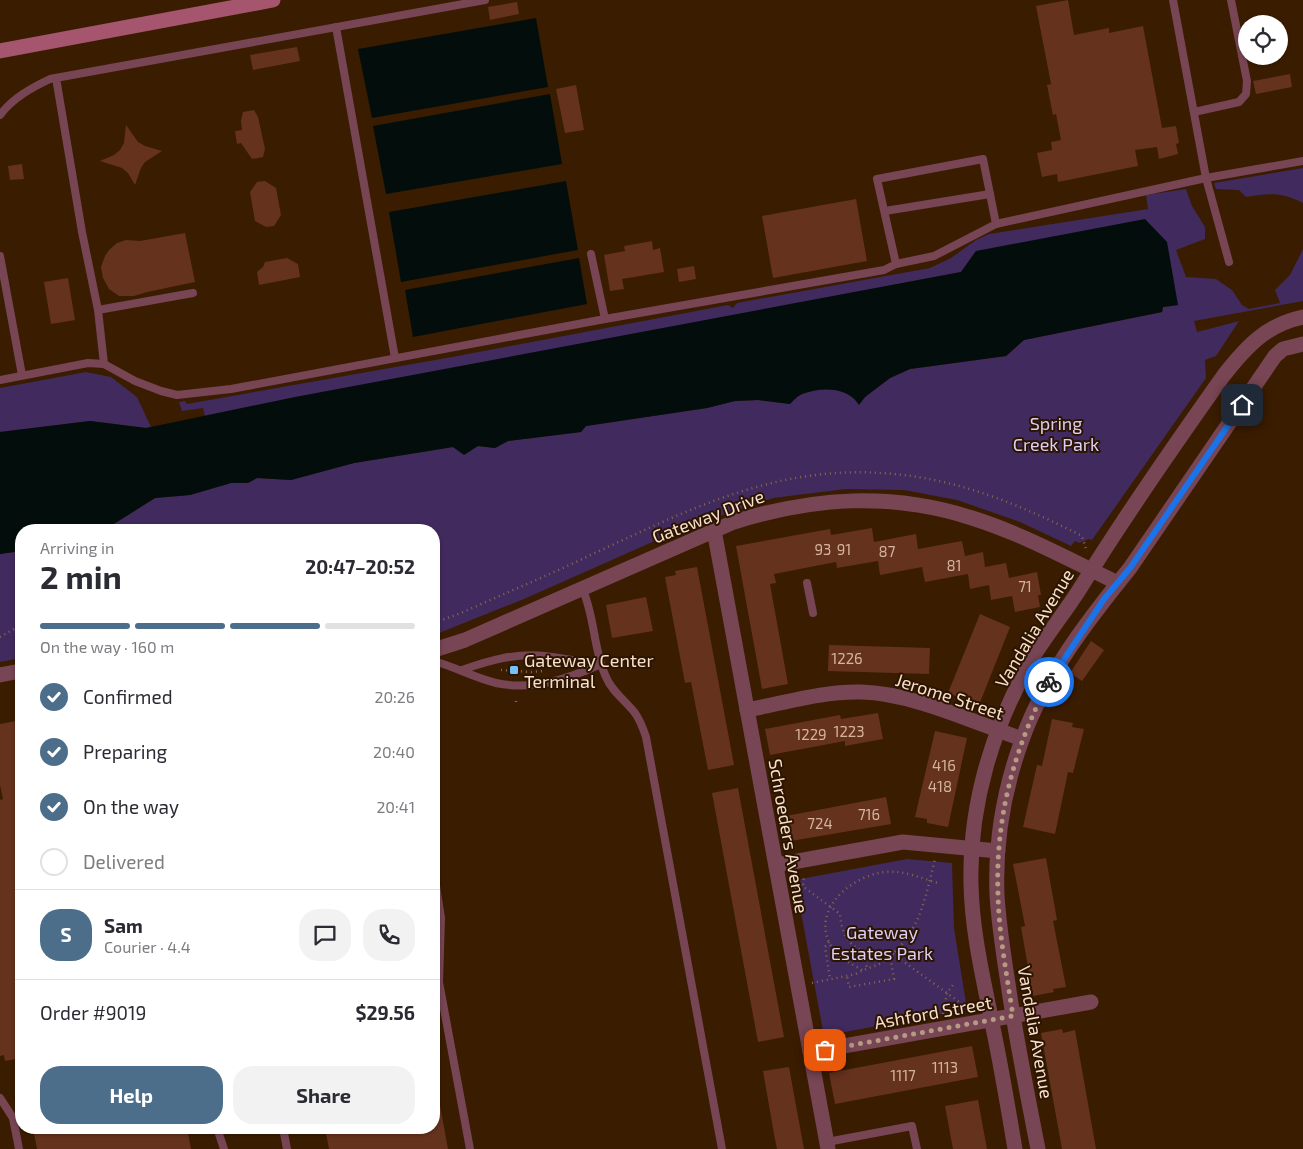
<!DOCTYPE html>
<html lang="en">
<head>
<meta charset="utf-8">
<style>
	body { margin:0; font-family:"Exo 2",sans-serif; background:#f2f2f3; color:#2b2b33; height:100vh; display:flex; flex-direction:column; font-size:19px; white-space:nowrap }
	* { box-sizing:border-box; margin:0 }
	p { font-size:16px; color:#7c7c81 }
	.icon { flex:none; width:28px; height:28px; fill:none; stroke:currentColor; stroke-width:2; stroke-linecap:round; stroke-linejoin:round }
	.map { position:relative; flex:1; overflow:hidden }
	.drawer { position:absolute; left:15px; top:524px; width:425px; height:610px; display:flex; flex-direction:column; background:#fff; border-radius:20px; box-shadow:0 1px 4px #0004 }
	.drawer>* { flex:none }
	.controls { position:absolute; left:1238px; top:15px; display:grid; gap:10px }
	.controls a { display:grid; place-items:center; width:50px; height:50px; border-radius:50%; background:#fff; box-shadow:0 1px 4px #0004; font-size:25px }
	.pin { position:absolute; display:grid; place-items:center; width:42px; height:42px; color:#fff; margin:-21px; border-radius:10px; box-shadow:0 2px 8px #0006 }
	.courier { position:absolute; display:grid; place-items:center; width:50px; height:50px; margin:-25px; border:4px solid #1a73e8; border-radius:50%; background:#fff; color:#222; box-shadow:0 1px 6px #0007 }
	.summary em { font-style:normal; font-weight:700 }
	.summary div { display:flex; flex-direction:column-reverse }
	.summary { display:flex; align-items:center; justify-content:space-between; height:85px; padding:0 25px }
	h1 { font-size:32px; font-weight:700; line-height:38px }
	.bar { display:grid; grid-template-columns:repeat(4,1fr); gap:8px 5px; align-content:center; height:60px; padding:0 25px }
	.bar i { height:6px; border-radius:4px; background:#e1e1e2 }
	.bar .selected { background:#4d6e8b }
	.bar p { grid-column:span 4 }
	.line { display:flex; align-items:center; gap:12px; padding:0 25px; border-top:1px solid #e1e1e2 }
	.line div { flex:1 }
	.round { display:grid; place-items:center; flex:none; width:52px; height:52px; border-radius:20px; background:#f2f2f3 }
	ol { padding:0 25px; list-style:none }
	li { display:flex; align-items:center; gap:15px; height:55px }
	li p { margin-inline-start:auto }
	li .icon { padding:5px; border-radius:50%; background:#4d6e8b; color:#fff; stroke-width:4 }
	li:last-child { color:#7c7c81 }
	li i { width:28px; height:28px; border:2px solid #e1e1e2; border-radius:50% }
	.cta { display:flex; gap:10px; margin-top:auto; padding:10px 25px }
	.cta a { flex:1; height:58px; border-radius:20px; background:#4d6e8b; color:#fff; font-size:20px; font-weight:700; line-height:58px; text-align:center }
	.cta a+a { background:#f2f2f3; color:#2b2b33 }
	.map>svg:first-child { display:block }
	.green { fill:#412a5d }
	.water { fill:#030e0c }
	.building { fill:#65321d }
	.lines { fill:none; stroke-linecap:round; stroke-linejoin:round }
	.path { stroke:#85694f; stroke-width:2.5; stroke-dasharray:1 4; stroke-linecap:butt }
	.lane { stroke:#774553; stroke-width:8 }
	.street { stroke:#774553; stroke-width:15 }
	.secondary { stroke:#a5556d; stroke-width:15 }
	.done { stroke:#b69b83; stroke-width:5; stroke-dasharray:0 9 }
	.route { stroke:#1a73e8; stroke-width:6 }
	.poi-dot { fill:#76c0f7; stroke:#2b1502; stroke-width:2 }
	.labels { text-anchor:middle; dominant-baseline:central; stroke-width:4; stroke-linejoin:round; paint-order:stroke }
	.number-label { font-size:15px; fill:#d4b49f }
	.park-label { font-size:18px; fill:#ddcff4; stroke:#2b1502 }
	.street-label { font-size:18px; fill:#f9e0ca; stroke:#2b1502 }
	.poi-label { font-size:18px; fill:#f9e0ca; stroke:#2b1502; text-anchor:start }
</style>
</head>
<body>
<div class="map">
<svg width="1303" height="1149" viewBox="0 0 1303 1149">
	<rect width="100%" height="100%" fill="#3a1c00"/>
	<!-- green -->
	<g class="green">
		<path d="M1303,168V203C1282,192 1269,193 1246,197L1239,190L1216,189L1214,183Z"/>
		<path d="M1186,189L1192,206L1205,227V239L1176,250L1186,277L1216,279L1232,290L1242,305L1249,309L1280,303L1275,290L1290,275L1303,249V301L1194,321L1197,332L1239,321L1216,356L1205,360L1206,378L1092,540L1089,539L1079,543L1075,541L1071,546L1020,522L957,500L904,490L846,489L773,498L684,528L524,599L434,635V530H99L109,527L155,498L190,495L231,483H248L257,478L291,480L354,463L453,447L464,454L478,446L495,448L508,441L581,432L586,426L707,408L735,401L758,400L790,404C793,401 797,396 802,394C821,386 847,386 859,404L865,397L890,378L910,369L1006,356L1024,340L1162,312L1163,307L1178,305L976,251L961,272L205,416L203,408L182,411L179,402L185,401L187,404L452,357L728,305L733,308L737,303L930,268L951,258L976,240L989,234L1148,209L1146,195Z"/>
		<path d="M86,372L111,377L137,397L151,427L146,428L90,421L0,432V388Z"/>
		<path d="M21,551V658L0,662V554Z"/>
		<path d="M907,859L952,863L954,928L967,1009L824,1036L795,880Z"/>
	</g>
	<!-- water -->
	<g class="water">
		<path d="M536,18L548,87L372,118L358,49Z"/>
		<path d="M550,94L562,164L386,194L373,126Z"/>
		<path d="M566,181L578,250L401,282L389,212Z"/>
		<path d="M1145,219L1167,242L1178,305L1163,307L1162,312L1024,340L1006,356L910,369L890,378L865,397L859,405C848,386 820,387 802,394C797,396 793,401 790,404L758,400L735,401L707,408L586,426L581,432L508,441L495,448L478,446L464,455L453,447L354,463L291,480L257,478L248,483H231L190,495L155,498L109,527L99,530H21V551L0,554V432L90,421L146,428L295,397L961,272L976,251Z"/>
		<path d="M579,258L587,304L413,337L405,290Z"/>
	</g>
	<!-- building -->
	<g class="building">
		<path d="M1068,0L1074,35L1109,28V33L1143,26L1162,128L1176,126L1179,143L1176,144L1178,154L1159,159L1157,147L1135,150L1138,166L1058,182L1057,174L1042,177L1037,153L1052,150L1051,142L1061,140L1056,114L1053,115L1047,85L1051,84L1036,6Z"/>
		<path d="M517,2L519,14L490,20L488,7Z"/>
		<path d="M297,47L300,61L253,70L250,55Z"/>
		<path d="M1290,74L1292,87L1256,94L1253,81Z"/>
		<path d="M576,85L584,130L565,133L556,89Z"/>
		<path d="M254,110L258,117L265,149L263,157L252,159L241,143L237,144L235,131L242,130L241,121L243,112Z"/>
		<path d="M126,125L138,142L145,146L162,151L145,162L141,168L135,185L128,173L122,168L100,161L114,155L120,150L124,143Z"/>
		<path d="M22,164L24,179L10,180L8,166Z"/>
		<path d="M265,181L276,188L281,215L274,226L266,227L255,221L250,192L257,182Z"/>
		<path d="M856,199L867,261L773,278L762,216Z"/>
		<path d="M185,233L195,282L147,292L134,296H119L109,289L103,278L101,267L105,256L109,250L117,243L126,240L140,241Z"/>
		<path d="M652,241L653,250L660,248L664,272L622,279L624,289L610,291L604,255L625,251L624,246Z"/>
		<path d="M287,258L298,264L300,277L259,285L257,272L263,267L265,262Z"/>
		<path d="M694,266L696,279L679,282L677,269Z"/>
		<path d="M68,278L75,320L51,324L44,282Z"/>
		<path d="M872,528L874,542L916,534L918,549L962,541L965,556L983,552L985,567L1006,563L1009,578L1037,572L1041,595H1038L1040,607L1015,612L1012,596L991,600L989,585L970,589L968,574L925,582L922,567L880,575L878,561L837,568L836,562L774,574L776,583L770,584L788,684L762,689L736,546L830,529L831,535Z"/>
		<path d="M697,567L734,765L708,770L691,682L685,683L665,577L676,575L675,571Z"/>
		<path d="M646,597L653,631L612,638L606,605Z"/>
		<path d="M980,614L1010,627L979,705L948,693Z"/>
		<path d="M1091,641L1104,650L1082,681L1070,673Z"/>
		<path d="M829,645L930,648L929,674L828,671Z"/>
		<path d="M878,713L883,739L845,746V741L770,755L765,729L840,715L841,719Z"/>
		<path d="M1052,719L1073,723L1072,727L1084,729L1073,773L1068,772L1055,834L1023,827L1037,765L1042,766Z"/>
		<path d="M21,720V1058L5,1061L4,1055L0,1056V800L3,799L0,785V724Z"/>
		<path d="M935,731L967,738L948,827L927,823V819L915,817Z"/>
		<path d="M738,788L784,1037L758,1042L712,793Z"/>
		<path d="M886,797L891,824L791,841L786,816Z"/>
		<path d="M1046,858L1057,920L1053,921L1066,987L1053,989L1054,992L1033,996L1021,927L1025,926L1013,864Z"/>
		<path d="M1062,1029L1063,1033L1075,1030L1096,1149H1062L1041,1033Z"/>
		<path d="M972,1046L978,1077L835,1104L829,1073Z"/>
		<path d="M789,1067L797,1111L804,1149H777L774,1134L763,1071Z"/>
		<path d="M434,1100H439L448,1149H329L325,1128H434Z"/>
		<path d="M978,1100L987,1149H953L945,1106Z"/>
		<path d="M33,1128H187L191,1149H37Z"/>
	</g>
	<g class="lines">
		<!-- path -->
		<g class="path">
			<path d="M434,623L461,613C506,593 551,574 595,553C694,507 781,463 894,474C961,480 1023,506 1082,536L1087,552"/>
			<path d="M0,637L21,625"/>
			<path d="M501,670L531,672L543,671"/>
			<path d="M516,702V697"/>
			<path d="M793,879L840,914C841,931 848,947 866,952C875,954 882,953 890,956L894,979L849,987L847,976"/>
			<path d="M795,889L803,886L804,876"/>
			<path d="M829,942L825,947L830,979"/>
			<path d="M864,951C863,958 866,962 867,969"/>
			<path d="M893,954L969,1009"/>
			<path d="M862,970C853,964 843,961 836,953C805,916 848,876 885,872C904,870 920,878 938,883"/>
			<path d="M812,983L856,974C865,968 876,967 884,961C920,934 925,899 935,859"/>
			<path d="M943,1014L947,993L953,985"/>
		</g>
		<!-- lane -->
		<g class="lane">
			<path d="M1173,0L1206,178L1229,262"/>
			<path d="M336,27L395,358"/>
			<path d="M56,78L82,232L98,310L104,364"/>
			<path d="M1194,112L1239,102L1246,94L1247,81L1231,0"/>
			<path d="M0,115C13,98 31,88 50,79L485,0"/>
			<path d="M885,211L990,194"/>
			<path d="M591,254L605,319"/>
			<path d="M0,256L22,375"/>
			<path d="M896,264L877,179L983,159L996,224"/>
			<path d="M98,310L193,293"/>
			<path d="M0,380L88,363L104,364L135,381L161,391L177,395L231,389L605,319L884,270L896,264L934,256L996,224L1206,178L1303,161"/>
			<path d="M807,583L813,613"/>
			<path d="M582,588C595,616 593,649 606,677C612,692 625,700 635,713C640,720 643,728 646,737L722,1149"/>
			<path d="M434,661C455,667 475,678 496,683C533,691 568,679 601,664"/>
			<path d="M462,670C490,660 515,653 545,656C563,658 581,662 599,664"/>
			<path d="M434,873L441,918L439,982L470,1149"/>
			<path d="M0,1098L13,1118L19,1149"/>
			<path d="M217,1128L224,1149"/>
			<path d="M283,1128L287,1149"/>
			<path d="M827,1142L912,1126L917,1149"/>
		</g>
		<!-- street -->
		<g class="street">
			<path d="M714,530L828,1149"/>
			<path d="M434,650L465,640L734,522C814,497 892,492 972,518C1023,534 1070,560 1118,583"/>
			<path d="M0,675L21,671"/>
			<path d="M747,710C784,703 823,691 861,692C912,693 973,722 1022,739"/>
			<path d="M776,865L903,842L998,851"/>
			<path d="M810,1052L1091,1002"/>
			<path d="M1015,1149C1008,1107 1001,1065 992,1023C983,977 972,932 971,884C969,804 993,726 1033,657C1048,633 1066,611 1081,587C1126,514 1175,444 1224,375C1246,347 1267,324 1303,317"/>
			<path d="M1038,1149C1028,1098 1018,1048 1010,997C1005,963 999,929 997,895C995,843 1004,789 1022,740C1045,675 1088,620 1130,568L1275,356L1283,349L1303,344"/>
		</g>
		<!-- secondary -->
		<path class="secondary" d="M0,51L273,0"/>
	</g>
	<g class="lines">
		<!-- done -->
		<path class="done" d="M825,1050L1013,1016C1007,976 999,935 998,895C995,819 1014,747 1049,682"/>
		<!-- route -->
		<path class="route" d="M1049,682L1104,599L1130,568L1242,405"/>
	</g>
	<!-- markers -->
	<rect class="poi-dot" x="509" y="665" width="10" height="10" rx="2.5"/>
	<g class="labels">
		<!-- number labels -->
		<g class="number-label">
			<text x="823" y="549">93</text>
			<text x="844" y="549">91</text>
			<text x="887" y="551">87</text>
			<text x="954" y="565">81</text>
			<text x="1025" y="586">71</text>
			<text x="847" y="658">1226</text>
			<text x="849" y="731">1223</text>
			<text x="811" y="734">1229</text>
			<text x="944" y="765">416</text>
			<text x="940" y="786">418</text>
			<text x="869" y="814">716</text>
			<text x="820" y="823">724</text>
			<text x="945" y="1067">1113</text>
			<text x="903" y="1075">1117</text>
		</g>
		<!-- park labels -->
		<g class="park-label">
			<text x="1056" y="423">Spring<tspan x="1056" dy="21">Creek Park</tspan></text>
			<text x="882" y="932">Gateway<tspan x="882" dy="21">Estates Park</tspan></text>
		</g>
		<!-- street labels -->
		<g class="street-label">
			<text transform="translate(708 516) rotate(-21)">Gateway Drive</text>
			<text transform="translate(1034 628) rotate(-59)">Vandalia Avenue</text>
			<text transform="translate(950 696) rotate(18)">Jerome Street</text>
			<text transform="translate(789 836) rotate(80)">Schroeders Avenue</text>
			<text transform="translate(933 1012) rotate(-10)">Ashford Street</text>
			<text transform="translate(1036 1032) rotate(80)">Vandalia Avenue</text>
		</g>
		<!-- poi labels -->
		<g class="poi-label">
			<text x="524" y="660">Gateway Center<tspan x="524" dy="21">Terminal</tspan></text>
		</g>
	</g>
</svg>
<div class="controls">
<a><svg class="icon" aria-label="locate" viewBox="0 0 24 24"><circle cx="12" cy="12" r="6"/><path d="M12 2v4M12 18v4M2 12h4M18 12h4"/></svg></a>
</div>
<div class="pin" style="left:825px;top:1050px;background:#ea580c"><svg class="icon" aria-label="bag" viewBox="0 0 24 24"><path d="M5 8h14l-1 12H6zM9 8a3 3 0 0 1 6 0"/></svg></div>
<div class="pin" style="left:1242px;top:405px;background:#1f2937"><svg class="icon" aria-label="home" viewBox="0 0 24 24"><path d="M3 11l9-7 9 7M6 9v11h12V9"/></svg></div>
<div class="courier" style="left:1049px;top:682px"><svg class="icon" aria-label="bike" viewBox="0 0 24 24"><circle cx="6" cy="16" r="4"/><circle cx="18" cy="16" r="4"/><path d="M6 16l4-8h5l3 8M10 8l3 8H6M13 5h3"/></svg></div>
<section class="drawer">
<div class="summary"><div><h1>2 min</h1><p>Arriving in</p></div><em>20:47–20:52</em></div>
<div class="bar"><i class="selected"></i><i class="selected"></i><i class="selected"></i><i></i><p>On the way · 160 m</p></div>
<ol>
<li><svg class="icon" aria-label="check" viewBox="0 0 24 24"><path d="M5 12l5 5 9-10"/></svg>Confirmed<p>20:26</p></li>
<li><svg class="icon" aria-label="check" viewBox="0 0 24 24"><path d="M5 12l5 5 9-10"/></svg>Preparing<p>20:40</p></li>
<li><svg class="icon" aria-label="check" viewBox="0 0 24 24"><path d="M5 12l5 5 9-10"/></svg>On the way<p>20:41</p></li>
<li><i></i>Delivered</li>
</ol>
<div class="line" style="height:90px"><b class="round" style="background:#4d6e8b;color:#fff">S</b><div><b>Sam</b><p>Courier · 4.4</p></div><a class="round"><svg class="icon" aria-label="chat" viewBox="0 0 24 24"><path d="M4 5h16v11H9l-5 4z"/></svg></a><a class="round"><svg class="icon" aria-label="phone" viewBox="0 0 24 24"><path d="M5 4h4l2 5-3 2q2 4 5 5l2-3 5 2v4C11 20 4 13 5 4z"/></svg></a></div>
<div class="line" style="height:65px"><div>Order #9019</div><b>$29.56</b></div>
<div class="cta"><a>Help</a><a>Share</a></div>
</section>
</div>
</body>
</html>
